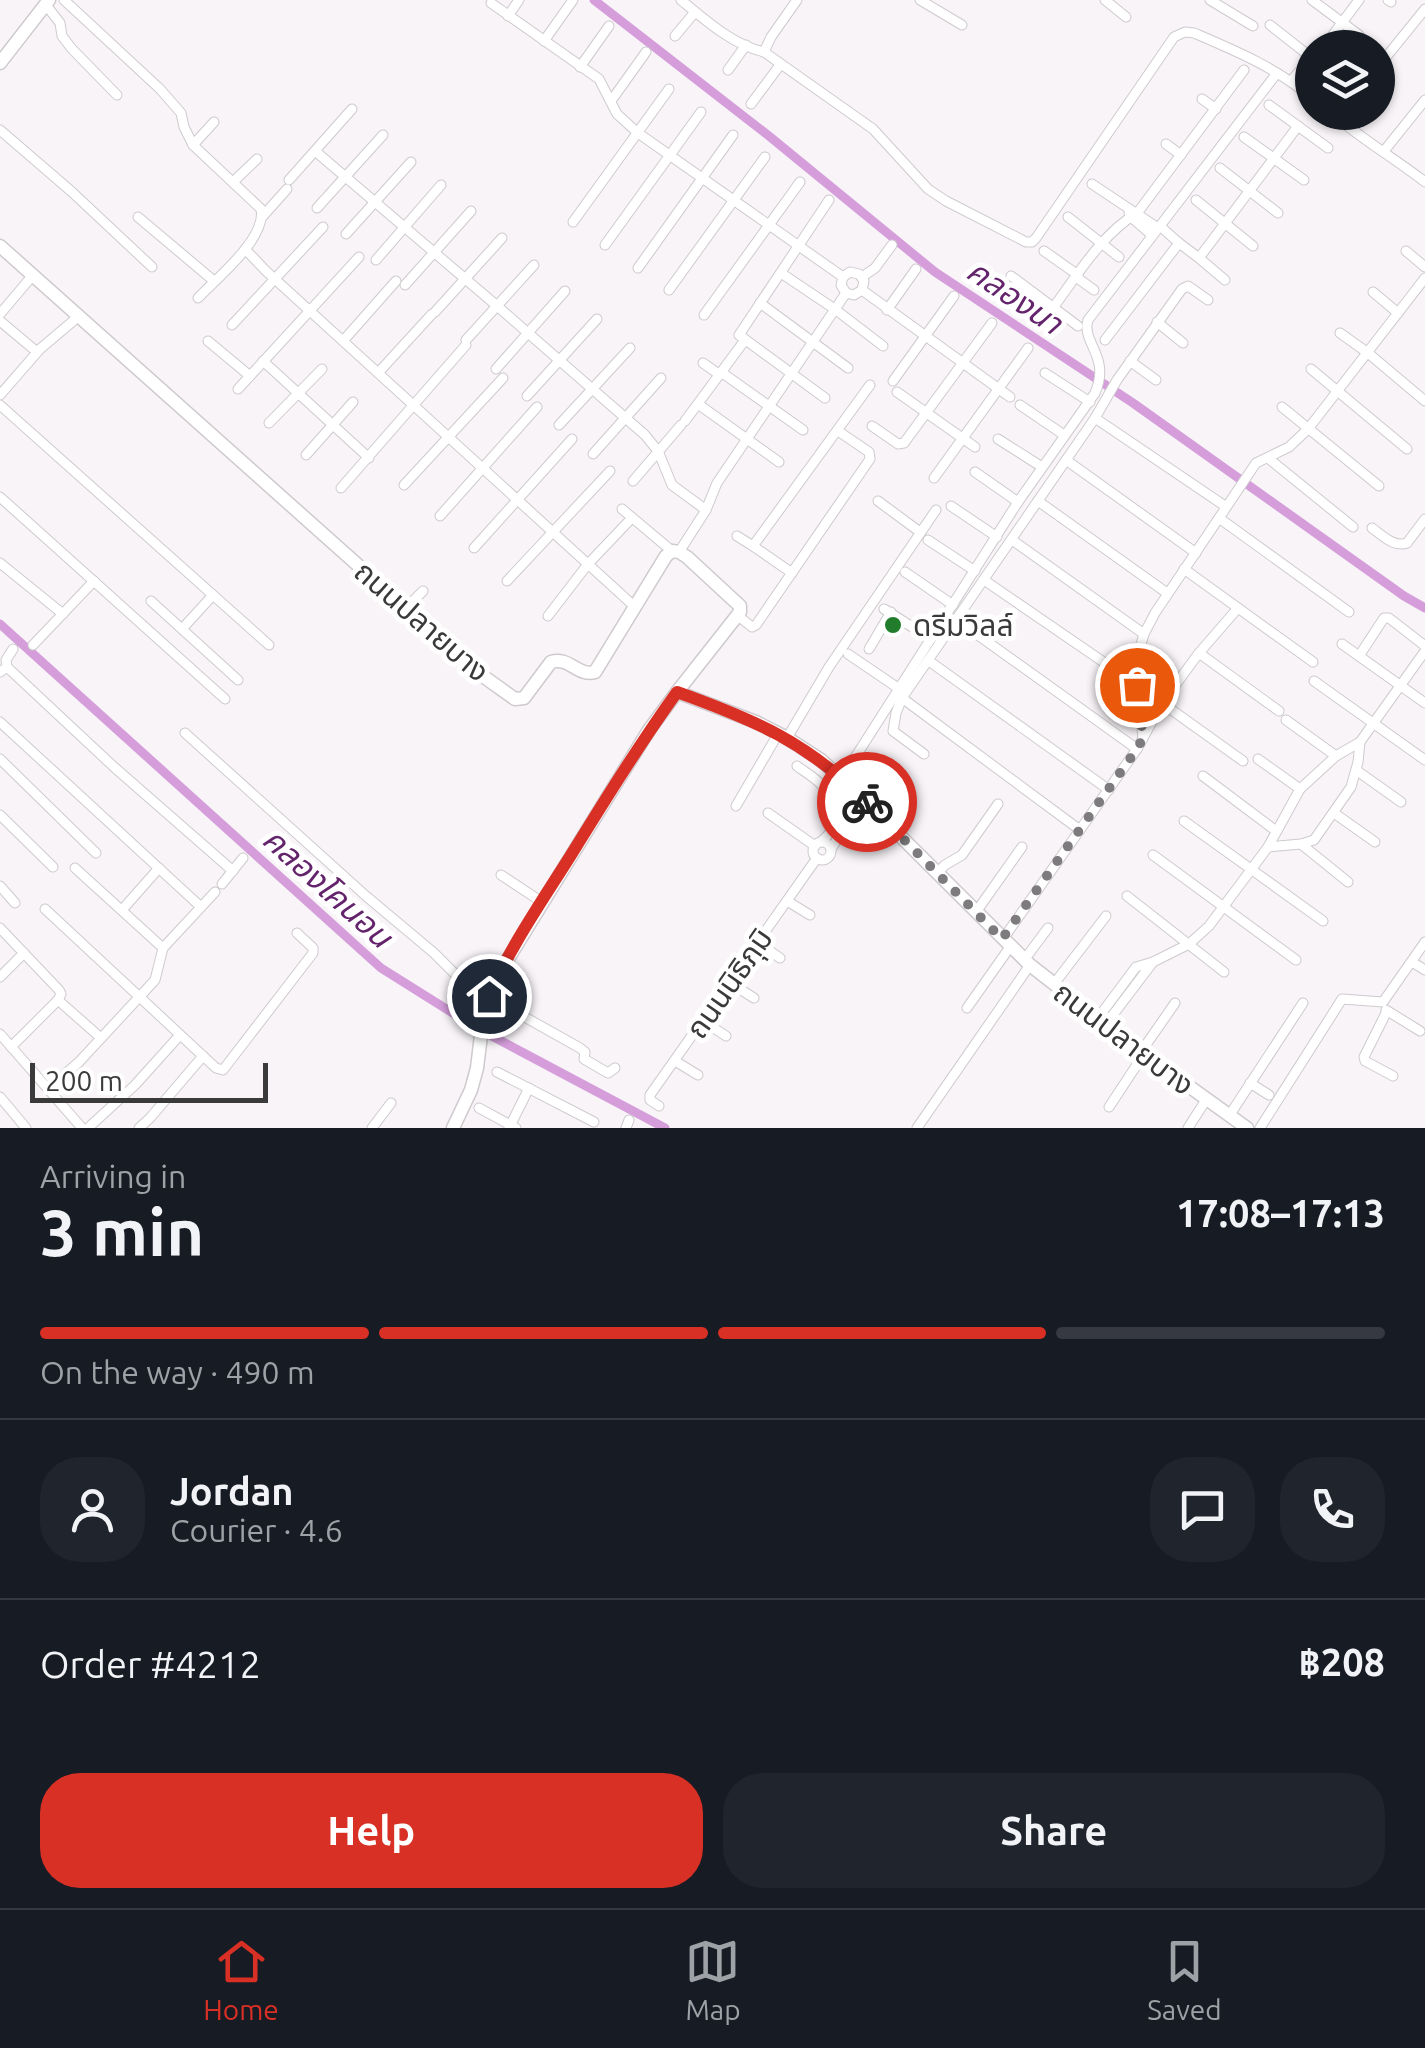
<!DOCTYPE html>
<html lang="en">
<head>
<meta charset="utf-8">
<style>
	body { margin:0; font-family:Ubuntu,"Noto Sans Thai",sans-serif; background:#20242c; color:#f1f3f6; height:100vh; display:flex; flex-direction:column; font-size:38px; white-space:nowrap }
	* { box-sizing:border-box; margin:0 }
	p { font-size:32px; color:#9ea1a6 }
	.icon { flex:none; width:55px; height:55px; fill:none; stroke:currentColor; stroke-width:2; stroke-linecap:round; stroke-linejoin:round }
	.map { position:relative; height:1128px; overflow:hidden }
	.side { display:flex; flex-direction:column; background:#171b24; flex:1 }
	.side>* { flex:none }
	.controls { position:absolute; left:1295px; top:30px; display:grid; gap:20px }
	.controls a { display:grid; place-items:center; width:100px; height:100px; border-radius:50%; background:#171b24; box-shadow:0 2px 8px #0004; font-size:50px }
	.scale { position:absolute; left:30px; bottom:25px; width:238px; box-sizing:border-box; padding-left:10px; border:5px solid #3b3a3b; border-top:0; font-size:28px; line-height:35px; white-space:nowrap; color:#3b3a3b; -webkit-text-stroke:8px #fff; paint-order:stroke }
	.pin { position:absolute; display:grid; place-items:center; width:85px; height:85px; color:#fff; margin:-42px; border:5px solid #fff; border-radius:50%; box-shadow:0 2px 10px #0007 }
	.courier { position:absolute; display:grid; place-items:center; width:100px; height:100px; margin:-50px; border:8px solid #d93025; border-radius:50%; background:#fff; color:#222; box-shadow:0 2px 12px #0007 }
	.headline em { font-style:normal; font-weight:600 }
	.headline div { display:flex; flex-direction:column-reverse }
	.headline { display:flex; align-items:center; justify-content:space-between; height:170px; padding:0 40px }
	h1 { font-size:65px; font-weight:600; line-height:75px }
	.bar { display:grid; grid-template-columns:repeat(4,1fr); gap:15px 10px; align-content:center; height:120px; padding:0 40px }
	.bar i { height:12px; border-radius:8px; background:#363941 }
	.bar .current { background:#d93025 }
	.bar p { grid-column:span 4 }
	.line { display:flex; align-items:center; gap:25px; padding:0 40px; border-top:2px solid #363941 }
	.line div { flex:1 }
	.round { display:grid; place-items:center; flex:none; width:105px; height:105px; border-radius:40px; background:#20242c }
	.cta { display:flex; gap:20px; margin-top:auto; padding:20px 40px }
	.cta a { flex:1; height:115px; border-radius:40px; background:#d93025; color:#fff; font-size:40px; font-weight:600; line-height:115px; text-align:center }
	.cta a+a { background:#20242c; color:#f1f3f6 }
	.dock { display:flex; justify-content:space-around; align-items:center; height:140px; border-top:2px solid #363941; background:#171b24; font-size:28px; color:#9ea1a6 }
	.dock a { display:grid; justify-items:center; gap:5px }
	.dock .current { color:#d93025 }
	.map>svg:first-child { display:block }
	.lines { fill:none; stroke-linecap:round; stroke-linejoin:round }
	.canal { stroke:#d59edb; stroke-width:9 }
	.street-casing { stroke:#cecace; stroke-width:11 }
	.secondary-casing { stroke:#cecace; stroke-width:15 }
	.street { stroke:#fff; stroke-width:9 }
	.secondary { stroke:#fff; stroke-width:12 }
	.done { stroke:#7d7b7d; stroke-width:10; stroke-dasharray:0 18 }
	.route { stroke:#d93025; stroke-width:12 }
	.poi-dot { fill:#217c2c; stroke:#fff; stroke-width:4 }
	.labels { text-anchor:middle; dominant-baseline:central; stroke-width:10; stroke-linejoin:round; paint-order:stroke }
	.street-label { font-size:30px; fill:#3b3a3b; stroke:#fff }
	.poi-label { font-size:30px; fill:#3b3a3b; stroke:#fff; text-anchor:start }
	.water-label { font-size:32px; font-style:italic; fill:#64246c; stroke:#fff }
</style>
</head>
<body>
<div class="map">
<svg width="1425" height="1128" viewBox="0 0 1425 1128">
	<rect width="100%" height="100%" fill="#f8f4f8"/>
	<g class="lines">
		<!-- canal -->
		<g class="canal">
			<path d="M594,0L769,136L935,272L1133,403L1404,596L1425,608"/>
			<path d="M0,624L381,968L475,1027L665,1128"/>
		</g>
		<!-- street casing -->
		<g class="street-casing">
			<g id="street">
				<path d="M64,0L160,89L181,113L184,127L193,145L261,209C267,238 217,278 198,298"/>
				<path d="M681,0C705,20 733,45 764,52L873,129L928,189L946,201L1026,242H1032L1036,238L1174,37L1185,32L1194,33C1236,51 1277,68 1312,98"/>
				<path d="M920,0L962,25"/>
				<path d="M1105,0L1126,17"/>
				<path d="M1210,0L1253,26"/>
				<path d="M1312,0L1359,35"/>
				<path d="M1388,0L1391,2"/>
				<path d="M491,3L599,79L617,114L638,133L843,277"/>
				<path d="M46,5L60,23L62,36L72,49L117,95"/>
				<path d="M508,16L519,0"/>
				<path d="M1270,25L1312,58"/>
				<path d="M675,36L695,12"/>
				<path d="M544,41L573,0"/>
				<path d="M1323,48L1359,0"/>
				<path d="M764,52L771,37L797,0"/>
				<path d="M580,67L609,26"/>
				<path d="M1378,67L1425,9"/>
				<path d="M728,70L746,45"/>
				<path d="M1291,81L1312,57"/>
				<path d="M1297,85L1312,67"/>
				<path d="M1202,99L1216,109"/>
				<path d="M611,101L646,52"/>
				<path d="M751,104L780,65"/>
				<path d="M1269,105L1328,148"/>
				<path d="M1330,112C1360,138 1394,158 1425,182"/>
				<path d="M0,130L72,192L152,267"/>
				<path d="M1244,137L1304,180"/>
				<path d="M1166,144L1181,155"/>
				<path d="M193,145L214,122"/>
				<path d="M315,151L496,305L645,435L658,451L672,485L706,510"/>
				<path d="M1384,151L1425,100"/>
				<path d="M1220,168L1278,213"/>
				<path d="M289,180L352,109"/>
				<path d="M233,182L257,159"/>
				<path d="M1092,184L1158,228"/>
				<path d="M1196,200L1253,246"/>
				<path d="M317,208L383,135"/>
				<path d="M1129,213L1131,217L1152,235"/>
				<path d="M263,216L287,189"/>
				<path d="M138,217L214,281"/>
				<path d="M1068,217L1119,257"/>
				<path d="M573,222L669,89"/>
				<path d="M1160,226L1179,243"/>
				<path d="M346,234L411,162"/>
				<path d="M605,245L701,112"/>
				<path d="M245,249L266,271L634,606"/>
				<path d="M1044,251L1078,275"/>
				<path d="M1406,251L1425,267"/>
				<path d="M1199,258L1225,280"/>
				<path d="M376,260L441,185"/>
				<path d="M638,268L733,135"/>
				<path d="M781,273L836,310L883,346"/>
				<path d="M1011,276L1078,326"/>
				<path d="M862,277L875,268L892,245"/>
				<path d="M1076,277L1094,290"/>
				<path d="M405,285L471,211"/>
				<path d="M669,290L765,157"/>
				<path d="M862,290L854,295L846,293L841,285L843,277L850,272L859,274L864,281L862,290L1010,397"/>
				<path d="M1373,292L1398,313"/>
				<path d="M760,303L848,368"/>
				<path d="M1053,308C1078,274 1101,235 1138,212L1244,70"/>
				<path d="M887,310L916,269"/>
				<path d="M435,312L502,238"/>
				<path d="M0,314L33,275"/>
				<path d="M704,315L800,182"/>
				<path d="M0,321L37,352"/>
				<path d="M1157,322L1183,343"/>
				<path d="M232,325L323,227"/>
				<path d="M1340,333L1368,353L1425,401"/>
				<path d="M466,340L534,265"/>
				<path d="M1105,340L1179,243L1199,258L1298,126"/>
				<path d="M208,341L250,376"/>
				<path d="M343,341L396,281"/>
				<path d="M263,361L369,458"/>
				<path d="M1130,361L1156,380"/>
				<path d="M703,363L720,375"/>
				<path d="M496,369L565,291"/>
				<path d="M1311,369L1407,449"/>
				<path d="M721,372L803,430"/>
				<path d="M378,373L432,314"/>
				<path d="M1045,373L1090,402"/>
				<path d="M893,381L954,296"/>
				<path d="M238,389L359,257"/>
				<path d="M897,392L975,447"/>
				<path d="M0,395L40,349L79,316"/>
				<path d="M527,396L597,319"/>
				<path d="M825,398L739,335L829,200"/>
				<path d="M698,404L779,462"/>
				<path d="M0,405L269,645"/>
				<path d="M1020,405L1064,435"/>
				<path d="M1282,407L1379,486"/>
				<path d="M1095,418L1225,506"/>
				<path d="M685,421L745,340"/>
				<path d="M269,423L322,369"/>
				<path d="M559,425L630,348"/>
				<path d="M872,426L898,444L904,443L992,323"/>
				<path d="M998,439L1042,467"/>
				<path d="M593,454L661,378"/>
				<path d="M306,455L353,402"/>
				<path d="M1268,458L1353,527"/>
				<path d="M1066,460L1196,553"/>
				<path d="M975,472L1018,502"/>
				<path d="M934,478L1028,348"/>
				<path d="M633,481L681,425"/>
				<path d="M404,485L503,378"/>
				<path d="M341,488L466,345"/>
				<path d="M0,497L225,699"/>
				<path d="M878,501L920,532"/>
				<path d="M1038,501L1167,593"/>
				<path d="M951,506L997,537"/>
				<path d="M622,509L672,551"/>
				<path d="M440,516L537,407"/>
				<path d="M1219,518L1349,612"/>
				<path d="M1372,528C1382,535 1394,548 1407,543L1425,519"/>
				<path d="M737,536L753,546"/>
				<path d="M928,540L975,571"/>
				<path d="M1012,540L1144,634"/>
				<path d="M474,548L572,439"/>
				<path d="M679,552L706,510L717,483L846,293"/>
				<path d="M0,563L63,614"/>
				<path d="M1184,569L1313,662"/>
				<path d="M905,572L953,605"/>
				<path d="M792,573L753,546L870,385"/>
				<path d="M984,580L1137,685"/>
				<path d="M507,581L610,471"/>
				<path d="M151,601L238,680"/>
				<path d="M406,608L423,591"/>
				<path d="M884,609L931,639"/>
				<path d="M737,615L752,627L756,625L870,459L869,452L838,431"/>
				<path d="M548,616L588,564L628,522"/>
				<path d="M957,620L1137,749"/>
				<path d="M182,629L213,595"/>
				<path d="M1342,644L1425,703"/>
				<path d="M33,645L94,581"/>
				<path d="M869,649L891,612"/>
				<path d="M1199,653L1279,711"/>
				<path d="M848,654L898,688"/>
				<path d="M1359,656L1384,618H1389L1425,646"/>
				<path d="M929,661L1109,790"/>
				<path d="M7,667L114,767L233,871"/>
				<path d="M0,672L7,667L6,660L13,649"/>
				<path d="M1314,681L1425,760"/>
				<path d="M902,698L1080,830"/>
				<path d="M1162,703L1243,761"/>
				<path d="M1286,720L1336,756"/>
				<path d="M0,722L201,907"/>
				<path d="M185,733L366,896L434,953L464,983L580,1048L585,1052L584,1059L608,1073L615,1068"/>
				<path d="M787,738L829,667L936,510"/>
				<path d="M1143,738L1137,685V658L1144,634L1155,613L1256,463L1289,447L1308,429L1425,278"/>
				<path d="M924,754L893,731L896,713L902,698L1095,418L1117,380L1182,289L1188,286L1208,300"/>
				<path d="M0,759L96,853"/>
				<path d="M1258,759L1300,789"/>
				<path d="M797,766C806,773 818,779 824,788C834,803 830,811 847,824"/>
				<path d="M1356,770L1401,802"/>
				<path d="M1203,776L1276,831"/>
				<path d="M842,778L1018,502L1095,393C1111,356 1081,343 1088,320L1277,73"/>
				<path d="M736,806L778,734"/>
				<path d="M768,813L815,846"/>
				<path d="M1334,813L1375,842"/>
				<path d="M0,815L53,867"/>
				<path d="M1184,821L1323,921"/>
				<path d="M821,842L828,835L857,793"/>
				<circle cx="822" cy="851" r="9"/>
				<path d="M1301,844L1348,882"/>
				<path d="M1268,847L1301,844L1314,840L1351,787L1358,762L1360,742"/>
				<path d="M831,849L863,798"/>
				<path d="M1153,855L1296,960"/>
				<path d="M75,868L163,948"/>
				<path d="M937,873L945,865L962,855L998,804"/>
				<path d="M501,875L542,902"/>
				<path d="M222,884L243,858"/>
				<path d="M0,886L15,903"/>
				<path d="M1127,896L1224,972"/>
				<path d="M787,901L810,915"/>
				<path d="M45,909L203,1056L216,1068L223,1070L313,953V948L297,933"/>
				<path d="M122,910L159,868"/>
				<path d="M976,912L1022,847"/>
				<path d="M0,928L59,990L61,994L58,1000L11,1047"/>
				<path d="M1003,939L1137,749L1162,703L1199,653L1238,608"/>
				<path d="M758,943L780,958"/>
				<path d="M1024,960L1048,928"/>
				<path d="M1412,962L1425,970"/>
				<path d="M0,977L24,953"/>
				<path d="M730,983L754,998"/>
				<path d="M1054,984L1106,916"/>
				<path d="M58,1000L101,1038"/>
				<path d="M967,1008L1010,947"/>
				<path d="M1386,1010L1420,1031"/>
				<path d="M1387,1011L1364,1057L1365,1061L1393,1076"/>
				<path d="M1098,1018L1136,967L1153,962L1189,944L1209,926L1268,847L1300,789L1336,756L1360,742L1425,651"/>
				<path d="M703,1021L726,1036"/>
				<path d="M1106,1024L1153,962"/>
				<path d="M0,1034L82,1128"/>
				<path d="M1141,1052L1175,1003"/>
				<path d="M675,1061L698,1075"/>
				<path d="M497,1072L594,1122"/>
				<path d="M1250,1083L1269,1095"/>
				<path d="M48,1089L79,1062L155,980L163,948L215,892"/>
				<path d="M0,1097L26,1128"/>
				<path d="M659,1106L650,1100V1095L817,858"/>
				<path d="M1109,1107L1144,1054"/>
				<path d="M479,1108L516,1128"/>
				<path d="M1229,1116L1303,1003"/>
				<path d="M88,1128L135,1085L180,1035"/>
				<path d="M139,1128L150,1118L203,1056"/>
				<path d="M372,1128L391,1103"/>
				<path d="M509,1128L529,1088"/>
				<path d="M626,1128L629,1120"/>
				<path d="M917,1128L1030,965"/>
				<path d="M1188,1128L1206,1100"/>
				<path d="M1260,1128L1342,999L1383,1002L1425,942"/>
			</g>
		</g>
		<!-- secondary casing -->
		<g class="secondary-casing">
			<g id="secondary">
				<path d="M0,63L49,0"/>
				<path d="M0,246L480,674L515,699L524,698L551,662C569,656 578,677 595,672L666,556L672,551L679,552L687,557L740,606V612L677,692L649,730L498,975L489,996L483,1019L477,1068L471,1090L453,1128"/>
				<path d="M677,692L756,722L787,738L821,760L857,793L1030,965L1144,1054L1247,1128"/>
			</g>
		</g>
		<!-- street -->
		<use href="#street" class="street"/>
		<!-- secondary -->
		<use href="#secondary" class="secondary"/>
	</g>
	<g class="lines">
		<!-- done -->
		<path class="done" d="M867,802L1002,939L1137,749L1143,738L1137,685"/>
		<!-- route -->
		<path class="route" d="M489,996C510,947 542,901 571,855C605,800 639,745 677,692C755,720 807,742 867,802"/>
	</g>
	<!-- markers -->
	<circle class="poi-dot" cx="893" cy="625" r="10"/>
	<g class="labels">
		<!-- street labels -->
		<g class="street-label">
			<text transform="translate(422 621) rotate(41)">ถนนปลายบาง</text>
			<text transform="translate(729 983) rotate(-55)">ถนนนิธิภุมิ</text>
			<text transform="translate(1124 1038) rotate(37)">ถนนปลายบาง</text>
		</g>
		<!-- poi labels -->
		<g class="poi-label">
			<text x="913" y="625">ดรีมวิลล์</text>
		</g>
		<!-- water labels -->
		<g class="water-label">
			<text transform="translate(1015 296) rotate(34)">คลองนา</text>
			<text transform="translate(328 887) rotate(42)">คลองโคนอน</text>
		</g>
	</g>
</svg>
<div class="controls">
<a><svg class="icon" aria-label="layers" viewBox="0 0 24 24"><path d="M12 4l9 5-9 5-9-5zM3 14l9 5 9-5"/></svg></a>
</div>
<div class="scale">200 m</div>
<div class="pin" style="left:1137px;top:685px;background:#ea580c"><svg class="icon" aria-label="bag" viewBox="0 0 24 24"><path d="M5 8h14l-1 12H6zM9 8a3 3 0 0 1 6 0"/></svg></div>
<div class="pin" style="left:489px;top:996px;background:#1f2937"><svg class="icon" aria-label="home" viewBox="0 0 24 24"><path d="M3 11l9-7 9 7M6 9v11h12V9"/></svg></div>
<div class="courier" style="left:867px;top:802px"><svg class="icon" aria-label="bike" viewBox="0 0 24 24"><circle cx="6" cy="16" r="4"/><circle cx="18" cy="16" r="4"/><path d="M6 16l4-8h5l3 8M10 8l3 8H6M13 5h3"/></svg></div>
</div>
<section class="side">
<div class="headline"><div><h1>3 min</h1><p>Arriving in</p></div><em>17:08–17:13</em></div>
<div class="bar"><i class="current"></i><i class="current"></i><i class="current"></i><i></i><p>On the way · 490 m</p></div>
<div class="line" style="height:180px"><a class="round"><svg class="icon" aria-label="person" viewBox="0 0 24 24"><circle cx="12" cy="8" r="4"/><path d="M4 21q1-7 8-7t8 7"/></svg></a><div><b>Jordan</b><p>Courier · 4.6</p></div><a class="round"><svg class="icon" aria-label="chat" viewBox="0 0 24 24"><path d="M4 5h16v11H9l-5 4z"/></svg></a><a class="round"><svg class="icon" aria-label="phone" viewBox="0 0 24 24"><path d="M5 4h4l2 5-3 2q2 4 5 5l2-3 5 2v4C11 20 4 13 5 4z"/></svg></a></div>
<div class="line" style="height:130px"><div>Order #4212</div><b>฿208</b></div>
<div class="cta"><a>Help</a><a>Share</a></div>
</section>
<nav class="dock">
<a class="current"><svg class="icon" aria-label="home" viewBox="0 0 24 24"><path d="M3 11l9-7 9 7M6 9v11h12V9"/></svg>Home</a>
<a><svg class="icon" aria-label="map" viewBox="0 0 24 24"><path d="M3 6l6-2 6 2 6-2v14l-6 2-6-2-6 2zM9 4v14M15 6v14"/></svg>Map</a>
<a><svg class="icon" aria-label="saved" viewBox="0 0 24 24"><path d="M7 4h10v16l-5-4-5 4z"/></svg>Saved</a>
</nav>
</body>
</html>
